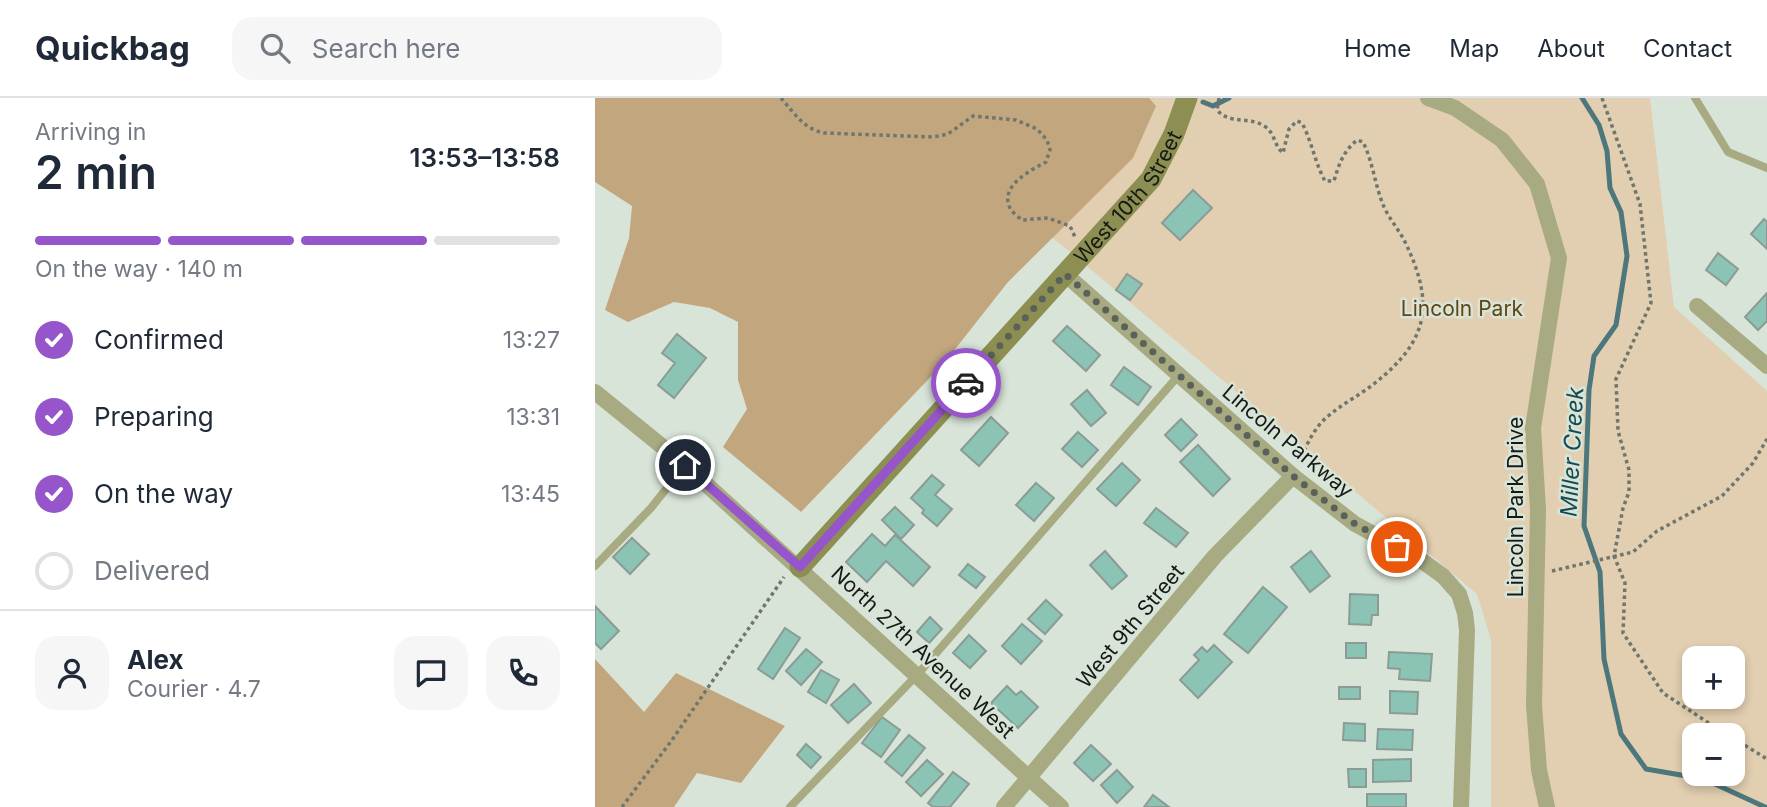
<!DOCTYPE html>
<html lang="en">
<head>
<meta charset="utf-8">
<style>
	body { margin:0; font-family:Inter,sans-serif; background:#f6f6f7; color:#1f2937; height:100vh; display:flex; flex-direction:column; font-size:26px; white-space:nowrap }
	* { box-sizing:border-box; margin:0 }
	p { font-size:23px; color:#747a83 }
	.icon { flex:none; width:38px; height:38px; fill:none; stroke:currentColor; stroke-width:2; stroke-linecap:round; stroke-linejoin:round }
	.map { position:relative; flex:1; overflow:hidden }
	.panel { display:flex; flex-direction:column; background:#fff; width:595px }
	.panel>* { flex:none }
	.buttons { position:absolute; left:1087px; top:548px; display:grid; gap:14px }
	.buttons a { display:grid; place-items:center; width:63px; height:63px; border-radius:14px; background:#fff; box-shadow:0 4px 10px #0003; font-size:35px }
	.pin { position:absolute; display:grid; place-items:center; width:60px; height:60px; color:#fff; margin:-30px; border:4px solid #fff; border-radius:50%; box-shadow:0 2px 7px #0007 }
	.courier { position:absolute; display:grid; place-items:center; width:70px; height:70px; margin:-35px; border:5px solid #9655ca; border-radius:50%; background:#fff; color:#222; box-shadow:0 2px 9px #0007 }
	.overview em { font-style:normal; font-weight:600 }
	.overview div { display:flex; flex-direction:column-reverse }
	.overview { display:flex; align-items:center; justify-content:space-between; height:119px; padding:0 35px }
	h1 { font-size:46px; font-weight:600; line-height:52px }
	.bar { display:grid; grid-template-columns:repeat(4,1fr); gap:10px 7px; align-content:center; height:84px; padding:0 35px }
	.bar i { height:9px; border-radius:5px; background:#e0e1e3 }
	.bar .on { background:#9655ca }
	.bar p { grid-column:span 4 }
	.line { display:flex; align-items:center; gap:18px; padding:0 35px; border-top:2px solid #e0e1e3 }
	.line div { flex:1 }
	.round { display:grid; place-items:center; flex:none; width:74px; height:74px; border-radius:21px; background:#f6f6f7 }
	ol { padding:0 35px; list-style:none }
	li { display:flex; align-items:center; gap:21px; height:77px }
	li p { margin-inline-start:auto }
	li .icon { padding:7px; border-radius:50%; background:#9655ca; color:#fff; stroke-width:4 }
	li:last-child { color:#747a83 }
	li i { width:38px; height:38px; border:4px solid #e0e1e3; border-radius:50% }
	header { display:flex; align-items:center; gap:42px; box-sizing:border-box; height:98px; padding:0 35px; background:#fff; border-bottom:2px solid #e0e1e3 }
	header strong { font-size:33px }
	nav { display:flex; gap:38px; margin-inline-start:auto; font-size:24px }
	.search { width:490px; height:63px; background:#f6f6f7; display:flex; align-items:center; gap:18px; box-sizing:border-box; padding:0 24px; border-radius:21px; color:#747a83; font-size:26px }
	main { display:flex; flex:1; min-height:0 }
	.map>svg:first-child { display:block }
	.green { fill:#e2ceb0; fill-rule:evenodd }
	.forest { fill:#c2a77e }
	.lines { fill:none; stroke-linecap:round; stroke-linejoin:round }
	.stream { stroke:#4c777d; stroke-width:5 }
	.building { fill:#8bc4b5; stroke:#8b9b96; stroke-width:2 }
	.path { stroke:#6e766e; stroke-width:3.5; stroke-dasharray:3.5 3.5; stroke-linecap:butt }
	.lane { stroke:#a8aa82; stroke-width:8 }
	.street { stroke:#a8aa82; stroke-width:16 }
	.secondary { stroke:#8c8f51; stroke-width:21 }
	.done { stroke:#5a615a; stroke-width:7; stroke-dasharray:0 12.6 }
	.route { stroke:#9655ca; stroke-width:9 }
	.labels { text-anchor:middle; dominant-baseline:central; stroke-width:5; stroke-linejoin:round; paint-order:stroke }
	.street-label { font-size:21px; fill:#161a16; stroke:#d9e4d8 }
	.park-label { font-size:21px; fill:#614513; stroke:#d9e4d8 }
	.water-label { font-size:23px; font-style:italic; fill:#144a52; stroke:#d9e4d8 }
</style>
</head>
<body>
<header>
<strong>Quickbag</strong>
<div class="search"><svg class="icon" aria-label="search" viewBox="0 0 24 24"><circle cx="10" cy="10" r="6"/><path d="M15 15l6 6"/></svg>Search here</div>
<nav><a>Home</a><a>Map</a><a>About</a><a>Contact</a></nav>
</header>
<main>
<section class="panel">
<div class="overview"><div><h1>2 min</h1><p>Arriving in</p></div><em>13:53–13:58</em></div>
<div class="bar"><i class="on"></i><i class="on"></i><i class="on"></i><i></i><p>On the way · 140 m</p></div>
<ol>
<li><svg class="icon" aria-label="check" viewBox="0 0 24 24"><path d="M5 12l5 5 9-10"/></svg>Confirmed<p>13:27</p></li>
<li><svg class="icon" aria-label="check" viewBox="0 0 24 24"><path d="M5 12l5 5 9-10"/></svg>Preparing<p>13:31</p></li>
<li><svg class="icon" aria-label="check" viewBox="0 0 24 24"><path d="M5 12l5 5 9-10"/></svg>On the way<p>13:45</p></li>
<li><i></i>Delivered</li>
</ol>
<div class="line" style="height:126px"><a class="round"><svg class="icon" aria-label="person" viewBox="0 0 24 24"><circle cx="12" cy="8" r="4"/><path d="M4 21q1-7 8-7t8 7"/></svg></a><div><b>Alex</b><p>Courier · 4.7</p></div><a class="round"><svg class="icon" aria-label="chat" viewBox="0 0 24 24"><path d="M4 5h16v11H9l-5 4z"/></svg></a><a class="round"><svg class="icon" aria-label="phone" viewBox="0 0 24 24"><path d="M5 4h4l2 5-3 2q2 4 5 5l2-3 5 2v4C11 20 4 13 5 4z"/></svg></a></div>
</section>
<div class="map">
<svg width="1172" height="709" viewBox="0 0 1172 709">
	<rect width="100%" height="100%" fill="#d9e4d8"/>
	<!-- green -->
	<path class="green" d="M280,0H1055L1079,209L1172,293V709H896V542L882,496L469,149ZM1099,560H1138V598H1099ZM1099,637H1138V676H1099Z"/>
	<!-- forest -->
	<g class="forest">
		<path d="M0,0H554L561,8L538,60L413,184L350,264L206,414L128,349L152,311L143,282V224L115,210L79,204L33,224L10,212L34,140L37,108L0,84Z"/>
		<path d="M0,561L49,614L81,575L190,628L146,685L102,675L79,709H0Z"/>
	</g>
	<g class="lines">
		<!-- stream -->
		<g class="stream">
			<path d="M987,0L1004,27L1012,53L1015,90L1026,114L1032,158L1021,227L999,258L994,292L989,428L1005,474L1009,561L1026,636L1051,671L1109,681L1170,709"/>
			<path d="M608,4L618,8L634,0"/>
		</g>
	</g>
	<!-- building -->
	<g class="building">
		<path d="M598,92L617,110L585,142L567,125Z"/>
		<path d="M1169,121L1172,124V151L1156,136Z"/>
		<path d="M1123,155L1143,171L1131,187L1111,172Z"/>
		<path d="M532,176L547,186L535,202L521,192Z"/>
		<path d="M1172,195V223L1163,232L1150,219Z"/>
		<path d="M472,228L505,257L491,273L458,243Z"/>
		<path d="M82,236L111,260L79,300L63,287L80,265L67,255Z"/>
		<path d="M529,269L556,289L543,307L516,287Z"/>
		<path d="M492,292L511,315L496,328L476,306Z"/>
		<path d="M396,319L413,335L384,368L366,352Z"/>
		<path d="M586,321L602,337L586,353L570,337Z"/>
		<path d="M483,334L503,352L487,369L467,351Z"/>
		<path d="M603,347L635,381L618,398L585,364Z"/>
		<path d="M527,365L545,382L521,408L502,391Z"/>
		<path d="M337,377L349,387L340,397L357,411L342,428L327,415L329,412L316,400Z"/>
		<path d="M441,385L459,400L439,423L421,407Z"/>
		<path d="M300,409L319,427L306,441L287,422Z"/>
		<path d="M561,410L593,435L581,449L549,425Z"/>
		<path d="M277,436L290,448L300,437L335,469L318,488L291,463L272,484L251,464Z"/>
		<path d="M37,440L54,456L35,476L18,459Z"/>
		<path d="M510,453L532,478L517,491L495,467Z"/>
		<path d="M716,453L735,478L715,494L696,469Z"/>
		<path d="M373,466L390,479L381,490L364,477Z"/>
		<path d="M668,489L692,509L653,555L629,536Z"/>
		<path d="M755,496L783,497V517H777L776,527L754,526Z"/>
		<path d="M451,502L467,517L450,536L433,521Z"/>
		<path d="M0,508L24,533L6,551L0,545Z"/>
		<path d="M335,519L347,531L334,545L322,534Z"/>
		<path d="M427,526L447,543L426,566L407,548Z"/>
		<path d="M190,530L205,540L178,581L163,571Z"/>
		<path d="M374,537L391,553L375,570L358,555Z"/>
		<rect x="751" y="545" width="20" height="15"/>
		<path d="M619,547L637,564L603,600L585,582L604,562L599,557L607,549L612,554Z"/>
		<path d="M211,551L227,564L206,587L191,573Z"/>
		<path d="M794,554L837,556L835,583L804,581L805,571L793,570Z"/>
		<path d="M226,572L244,582L231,605L213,594Z"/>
		<path d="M259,586L276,605L253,625L236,607Z"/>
		<path d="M412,588L421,597L426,593L443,609L423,630L396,605Z"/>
		<rect x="744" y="589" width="21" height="12"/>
		<path d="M795,593L823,594L822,616L795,615Z"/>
		<path d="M287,619L305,632L286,659L267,645Z"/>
		<path d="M749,625L770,626V643L748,642Z"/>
		<path d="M783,631L818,632L817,652L782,651Z"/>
		<path d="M314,637L330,650L307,678L290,664Z"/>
		<path d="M211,646L226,659L216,670L202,657Z"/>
		<path d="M496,647L516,666L498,683L479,665Z"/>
		<path d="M816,661V683L778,684V662Z"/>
		<path d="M332,662L348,676L326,698L311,684Z"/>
		<path d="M753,671H771V689H754Z"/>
		<path d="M522,672L538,689L522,705L506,687Z"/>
		<path d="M358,674L374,686L355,709H338L333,705Z"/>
		<rect x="772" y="696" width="39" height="13"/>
		<path d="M558,697L574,709H549Z"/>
	</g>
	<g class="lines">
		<!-- path -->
		<g class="path">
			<path d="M186,0C199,15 209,31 229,35L338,39L353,36L378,18L421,22L442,31L452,42L455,52L451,64C436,72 404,88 415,110C417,114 423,119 427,122L453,120L475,128L480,139"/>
			<path d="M624,0L622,12C635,27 654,18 669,28C680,34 679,48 688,55L694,31L702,23L707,25C717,44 720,65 730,83H739C744,66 748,54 762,42L768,44C778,64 780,88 789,109C795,122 805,133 811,146C840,207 833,243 780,285C765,297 747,306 732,319C719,330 711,348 704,364"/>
			<path d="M1007,0L1045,106L1056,205L1021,281L1023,333L1034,372V394L1028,410L1019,458L1030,485L1028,535L1068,595L1132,637"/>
			<path d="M957,473L1038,454L1062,433L1127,398L1158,365L1172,341"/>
			<path d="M1138,640L1172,661"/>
			<path d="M27,709L77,642L189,479"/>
		</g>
		<!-- lane -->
		<g class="lane">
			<path d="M1100,0L1133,54L1172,70"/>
			<path d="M0,468L56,410L90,367"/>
			<path d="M195,709L322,577L584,277"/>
		</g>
		<!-- street -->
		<g class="street">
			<path d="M833,0L860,10L907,42L942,86L964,160L938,330L943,411L939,607L944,672L952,709"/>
			<path d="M470,176L698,378L760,426L823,460L848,478L864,496L870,515L872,532L866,709"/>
			<path d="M1102,208L1172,268"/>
			<path d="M0,294L90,367L466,709"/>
			<path d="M409,709L620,458L698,378"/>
		</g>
		<!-- secondary -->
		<path class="secondary" id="s1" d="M205,469L556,81L579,36L592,0"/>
	</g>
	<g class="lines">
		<!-- done -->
		<path class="done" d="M371,285L470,176L698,378L760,426L802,449"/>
		<!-- route -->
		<path class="route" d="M90,367L205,469L371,285"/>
	</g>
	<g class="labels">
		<!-- street labels -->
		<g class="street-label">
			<text stroke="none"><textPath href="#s1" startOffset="495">West 10th Street</textPath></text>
			<text transform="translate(693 343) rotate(40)">Lincoln Parkway</text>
			<text transform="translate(920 409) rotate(-90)">Lincoln Park Drive</text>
			<text transform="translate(535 528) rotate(-50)">West 9th Street</text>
			<text transform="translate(328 554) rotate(43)">North 27th Avenue West</text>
		</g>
		<!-- park labels -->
		<g class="park-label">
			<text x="867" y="210">Lincoln Park</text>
		</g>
		<!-- water labels -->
		<g class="water-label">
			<text transform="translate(977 354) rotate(-87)">Miller Creek</text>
		</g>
	</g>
</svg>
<div class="buttons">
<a>+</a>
<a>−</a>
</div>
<div class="pin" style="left:802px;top:449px;background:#ea580c"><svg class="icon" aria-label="bag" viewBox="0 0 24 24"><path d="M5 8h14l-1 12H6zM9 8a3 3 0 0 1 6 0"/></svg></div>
<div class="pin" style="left:90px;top:367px;background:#1f2937"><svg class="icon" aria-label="home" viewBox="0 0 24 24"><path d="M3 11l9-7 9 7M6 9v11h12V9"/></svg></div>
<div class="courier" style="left:371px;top:285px"><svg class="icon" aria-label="car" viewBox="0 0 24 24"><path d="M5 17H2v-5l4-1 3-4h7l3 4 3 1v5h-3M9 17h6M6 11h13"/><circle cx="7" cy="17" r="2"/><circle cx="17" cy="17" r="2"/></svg></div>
</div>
</main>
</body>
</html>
